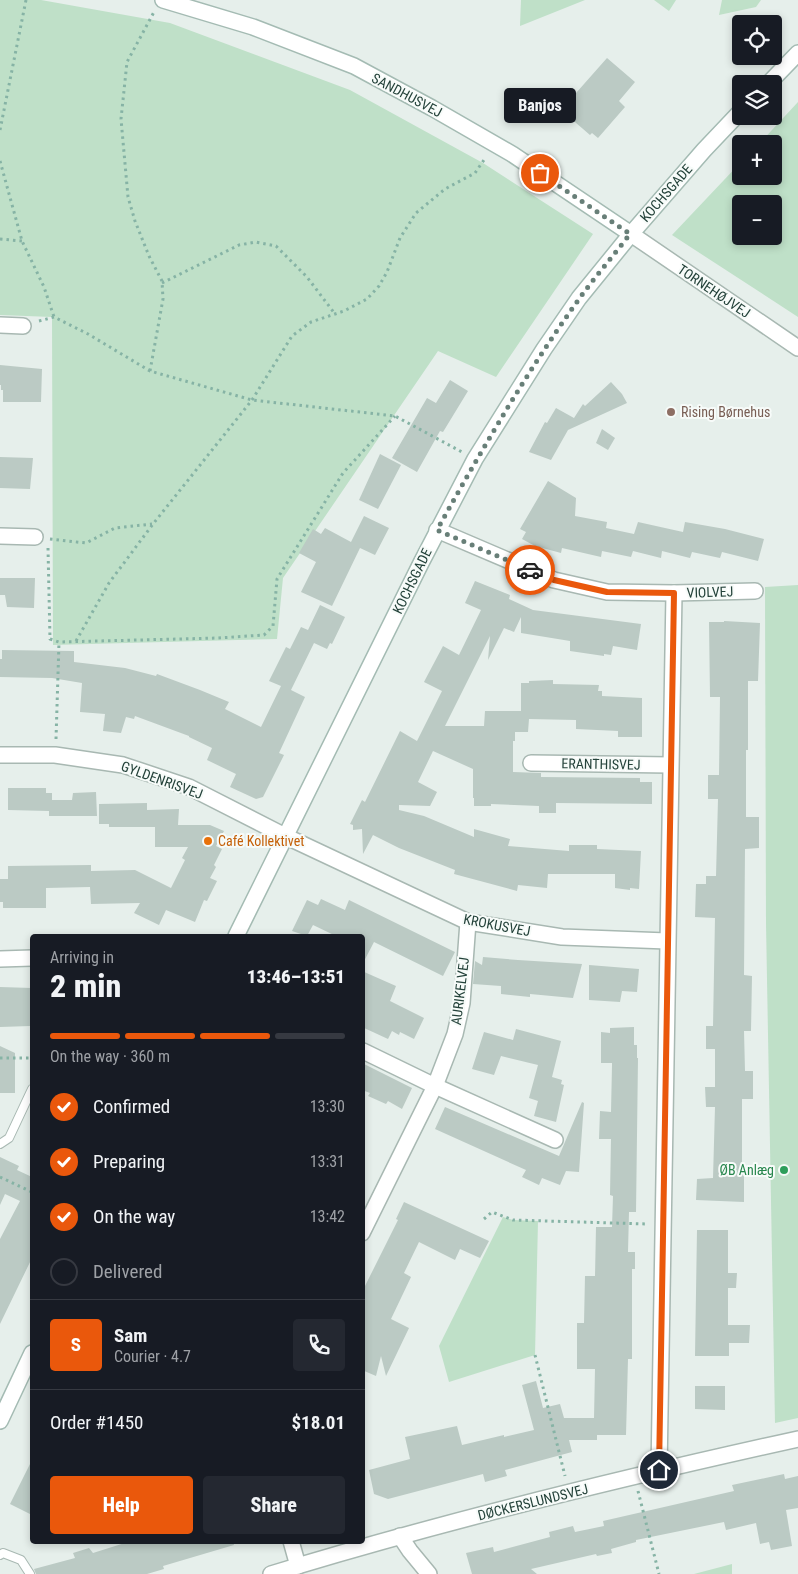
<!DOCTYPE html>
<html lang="en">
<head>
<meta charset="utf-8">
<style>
	body { margin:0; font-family:"Roboto Condensed",sans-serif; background:#242831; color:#f1f3f6; height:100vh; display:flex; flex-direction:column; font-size:19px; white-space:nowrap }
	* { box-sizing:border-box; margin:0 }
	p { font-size:16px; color:#9ea1a6 }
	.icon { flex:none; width:28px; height:28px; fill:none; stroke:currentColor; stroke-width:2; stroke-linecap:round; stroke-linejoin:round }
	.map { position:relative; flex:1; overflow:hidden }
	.details { position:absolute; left:30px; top:934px; width:335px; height:610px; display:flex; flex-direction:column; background:#171b24; border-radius:5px; box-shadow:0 2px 8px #0003 }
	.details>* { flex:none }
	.buttons { position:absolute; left:732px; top:15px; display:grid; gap:10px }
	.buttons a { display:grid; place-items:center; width:50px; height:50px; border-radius:5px; background:#171b24; box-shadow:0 2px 8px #0003; font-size:25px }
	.pin { position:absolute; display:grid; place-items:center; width:42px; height:42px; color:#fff; margin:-21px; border:2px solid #fff; border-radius:50%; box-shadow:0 1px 5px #0007 }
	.courier { position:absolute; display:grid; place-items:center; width:50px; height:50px; margin:-25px; border:4px solid #ea580c; border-radius:50%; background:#fff; color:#222; box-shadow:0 1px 6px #0007 }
	.bubble { position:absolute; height:35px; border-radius:5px; background:#171b24; box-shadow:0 2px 8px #0003; font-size:16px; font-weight:800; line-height:35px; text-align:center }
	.headline em { font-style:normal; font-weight:800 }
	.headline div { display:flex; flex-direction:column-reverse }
	.headline { display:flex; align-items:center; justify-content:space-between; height:85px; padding:0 20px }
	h1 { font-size:32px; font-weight:800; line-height:38px }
	.bar { display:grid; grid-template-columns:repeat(4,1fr); gap:8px 5px; align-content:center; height:60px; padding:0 20px }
	.bar i { height:6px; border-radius:4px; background:#363941 }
	.bar .current { background:#ea580c }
	.bar p { grid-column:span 4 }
	.line { display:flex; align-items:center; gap:12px; padding:0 20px; border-top:1px solid #363941 }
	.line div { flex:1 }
	.round { display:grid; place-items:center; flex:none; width:52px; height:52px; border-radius:5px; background:#242831 }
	ol { padding:0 20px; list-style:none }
	li { display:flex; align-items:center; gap:15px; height:55px }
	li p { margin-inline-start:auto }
	li .icon { padding:5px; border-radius:50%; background:#ea580c; color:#fff; stroke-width:4 }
	li:last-child { color:#9ea1a6 }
	li i { width:28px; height:28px; border:2px solid #363941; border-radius:50% }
	.button { display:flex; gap:10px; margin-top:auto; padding:10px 20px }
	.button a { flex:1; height:58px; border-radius:5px; background:#ea580c; color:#fff; font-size:20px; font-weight:800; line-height:58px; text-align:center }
	.button a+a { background:#242831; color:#f1f3f6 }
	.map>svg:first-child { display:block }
	.green { fill:#bfe0c8; fill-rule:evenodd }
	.building { fill:#bbcac4 }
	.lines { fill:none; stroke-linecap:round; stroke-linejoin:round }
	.lane-casing { stroke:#a8b8b2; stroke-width:10 }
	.street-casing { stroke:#a8b8b2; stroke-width:18 }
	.secondary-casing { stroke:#a4bbb3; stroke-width:18 }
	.path { stroke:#86b3a5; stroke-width:3; stroke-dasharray:2.5 4; stroke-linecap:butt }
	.lane { stroke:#fff; stroke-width:8 }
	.street { stroke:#fff; stroke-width:15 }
	.secondary { stroke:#fff; stroke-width:15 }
	.done { stroke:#687f78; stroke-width:5; stroke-dasharray:0 9 }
	.route { stroke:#ea580c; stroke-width:6 }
	.education-dot { fill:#8d6e63; stroke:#f7fbf9; stroke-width:2 }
	.food-dot { fill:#e8710a; stroke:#f7fbf9; stroke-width:2 }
	.leisure-dot { fill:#2e9e5b; stroke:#f7fbf9; stroke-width:2 }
	.labels { text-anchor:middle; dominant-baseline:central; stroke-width:4; stroke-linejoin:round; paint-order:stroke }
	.street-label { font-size:14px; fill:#24423a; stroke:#f7fbf9 }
	.education-label { font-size:14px; fill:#785e54; stroke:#f7fbf9; text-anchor:start }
	.food-label { font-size:14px; fill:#c56008; stroke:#f7fbf9; text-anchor:start }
	.leisure-label { font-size:14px; fill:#27864d; stroke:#f7fbf9; text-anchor:end }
</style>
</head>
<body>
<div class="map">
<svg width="798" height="1574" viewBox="0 0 798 1574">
	<rect width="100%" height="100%" fill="#e6efeb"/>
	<!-- green -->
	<g class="green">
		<path d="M0,0H41L170,23L350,90L483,163L593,234L496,377L438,351L283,578L277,639L53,645L52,317L0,315Z"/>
		<path d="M521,0H585L520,26Z"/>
		<path d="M654,0H676L669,11Z"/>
		<path d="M722,0H761L756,7L719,15Z"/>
		<path d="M798,102V317L672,235L741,162V176H774V144H759ZM741,204H774V236H741Z"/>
		<path d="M798,585V1418L775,1423L766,923L765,587Z"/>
		<path d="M503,1217L513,1220L538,1221L535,1355L449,1382L439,1346Z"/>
		<path d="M732,1564V1574H694Z"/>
	</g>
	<!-- building -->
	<g class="building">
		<path d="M607,58L635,82L619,101L625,107L598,138L592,133L590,135L561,110Z"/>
		<path d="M0,365L42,369L41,402H3V390H1V385H0Z"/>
		<path d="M450,380L468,391L443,432L440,431L417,472L392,458L427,398L436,403Z"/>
		<path d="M611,382L622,394L627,403L568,430L551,460L529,452L545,422L547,423L556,408L574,418L583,404L585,406Z"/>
		<path d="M602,429L615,438L608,450L596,443Z"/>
		<path d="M380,454L401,465L378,509L359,500Z"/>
		<path d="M0,457L33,458L30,489L0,488Z"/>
		<path d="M548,481L576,498L575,516L607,522L606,528L634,534L638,522L683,532L685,522L725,529L764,539L758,561L722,552L720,558L692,552L690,558L662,551L661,558L633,551L631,557L602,551L601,557L562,548L561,553L535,546L522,539L526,532L520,529Z"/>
		<path d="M364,516L389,528L375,555L360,548L332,606L301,592L316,562L299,553L313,529L321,534L325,528L351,542Z"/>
		<path d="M0,578H35L34,608L7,607L5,595H0Z"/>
		<path d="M475,581L510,595L509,599L533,610L641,624L637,650L613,646L611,655L604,654V656L570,651V641L521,633V617L514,632L504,628L488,660L490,636L445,726H484L485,711H521V683H529V681L553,680V684L599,685L598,691H602V696L642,698V737H618V731L576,729V720L529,719L528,732H515V741H513V772L541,773V777L640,778V782H652V804L556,803V813H539V806L491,804V806H474V798H473V769L433,751L418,782L437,792L430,806L399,805V810L424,816L474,837V829L510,839L508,846L569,851V845H597V849L641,851L639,889L630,888V890L615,888V874H548L547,888L518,885L517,891L454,874L455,870L399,848L373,835L363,854L362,829L353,830V825L350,824L362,800L365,802L400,731L417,741L442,691L424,682L425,680L443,646L459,655L481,610L465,603Z"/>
		<path d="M320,605L345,617L332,644L330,643L327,649L314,643L291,690L305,697L279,753L284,755L263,797L256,799L230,787L236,774L207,760L212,748L189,737V736L135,716L134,719L126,717L121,733L103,731L105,714L80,712L82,683L52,678L0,677V659H2V650L74,651V662L125,668L156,676L157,674L200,690L229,702L225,709L261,727L281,686L269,681L286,647L290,649L301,627L308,630Z"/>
		<path d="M724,621L760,623L758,681H748V750H746V817H759V848L745,849L744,975L752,976L751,1031H744L745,1071H753V1099H742V1171L744,1170V1202L696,1200L697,1179L713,1178L715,1107H706L705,1087H715V1049H706V1026H713L715,918L695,917L696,884H706V876H716L718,799H708V775H719L720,697H710L709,622H724Z"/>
		<path d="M8,788H46V793H52V800H72L73,793L96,792L97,816H49V811L8,810Z"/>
		<path d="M147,803V810L179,809L178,825H210L224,831L216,846L222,849L214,865L216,867L210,878L217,881L207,901L204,900L195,922L166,910L159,925L134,913L140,903L91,904L90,887L46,888V908H3V902H0V879H8V866L91,865V871L135,870L171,888L185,860L182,858L188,847H155V827H109V824H99V804Z"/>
		<path d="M321,899L345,910L349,900L455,952L443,976L374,942L362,965V936H336L313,925L307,936L292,931L307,900L318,905Z"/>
		<path d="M483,957L518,960L582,964L573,998L530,994V997L501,994V986L473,984L475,961L482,965Z"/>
		<path d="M589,965L639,969L637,992L622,991L620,1002L589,1000Z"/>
		<path d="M362,971L396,986L390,1001L424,1018L414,1039L400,1032L399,1035L392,1031L388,1039L362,1027Z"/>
		<path d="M0,987L32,988V1013H30V1026L0,1027Z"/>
		<path d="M634,1027V1045H637V1058H638L636,1212H629L628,1252H635V1269H632V1359H628L626,1435H597V1440H569L572,1452L505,1470L507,1476L485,1482L483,1474L388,1499L374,1494L369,1470L410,1459L405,1437L457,1426L462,1445L504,1435V1437L534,1430L522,1385L536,1381L543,1408L560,1404L564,1418H594L595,1369H577V1323H584L585,1276H595L596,1227H612L613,1196L610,1195L611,1139H599L600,1111L611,1112L612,1065V1063H601V1032L610,1033V1028Z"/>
		<path d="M516,1029L561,1041L552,1077L562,1080L561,1084L564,1085L556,1122L534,1116L538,1101L529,1098L538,1065L501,1056L494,1075L472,1069L484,1032L513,1040Z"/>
		<path d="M0,1046L15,1053V1093H0Z"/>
		<path d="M362,1063L412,1088L402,1109L388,1101L386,1104L368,1096L370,1093L362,1090Z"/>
		<path d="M582,1102L584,1103L579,1172L566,1171L560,1185L542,1178L539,1185L522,1177L526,1170L435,1129L445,1107L559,1156Z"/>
		<path d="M0,1157L19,1166L17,1170L32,1177V1258L0,1324V1239L20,1201L5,1194L0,1205Z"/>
		<path d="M404,1202L489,1241L480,1258L460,1249L455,1260L419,1242L404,1273L411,1277L391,1319L409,1328L386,1376L381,1356L376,1376L362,1370V1292L398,1220L396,1219Z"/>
		<path d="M697,1230H728V1273H737L736,1288H728V1325H750L749,1343H729V1356H695Z"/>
		<path d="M695,1386H725V1410L695,1409Z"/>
		<path d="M32,1460V1515L10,1504Z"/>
		<path d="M784,1474L785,1479L798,1476V1508L786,1510L792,1546L771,1550L769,1542L760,1544L756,1523L726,1530L724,1522L636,1540V1542L611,1549L612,1553L597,1556L596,1554L531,1569L537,1574H472L466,1553L493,1547L494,1552L550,1537L549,1532L573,1526L575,1532L604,1526L603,1521L734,1491L732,1485Z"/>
		<path d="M131,1541H233L234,1545L163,1566L164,1569L147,1574H36L34,1569L75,1558L73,1553L89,1548L93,1553Z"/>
	</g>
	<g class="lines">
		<!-- lane casing -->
		<g class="lane-casing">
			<g id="lane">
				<path d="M0,1144L9,1138L32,1089"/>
				<path d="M0,1555L3,1553L21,1560L30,1574"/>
			</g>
		</g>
		<!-- street casing -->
		<g class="street-casing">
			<g id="street">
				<path d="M631,234L798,348"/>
				<path d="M0,325L23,326"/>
				<path d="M437,530L554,580L607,592L674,593L755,591"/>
				<path d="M0,536L35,537"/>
				<path d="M0,755H55L123,765L189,787L285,836L468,922L562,937L667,941"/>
				<path d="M531,763L670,765"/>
				<path d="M0,959L32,958"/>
				<path d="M363,1051L435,1086L555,1140"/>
				<path d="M362,1233L435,1086L455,1034L462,1003L468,922"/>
				<path d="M659,1470L674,593"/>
				<path d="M400,1536L410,1551L429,1574"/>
				<path d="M291,1541L298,1566"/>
				<path d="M271,1574C444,1521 621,1478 798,1439"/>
			</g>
		</g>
		<!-- secondary casing -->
		<g class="secondary-casing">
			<g id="secondary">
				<path d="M163,0L253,27L354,66L432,108L512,154L631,234"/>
				<path d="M768,84L798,53"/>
				<path d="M236,936L421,563L475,459L544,349L579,298L631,234L704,150L741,111"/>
				<path d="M0,1421L32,1353"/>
			</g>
		</g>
		<!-- path -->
		<g class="path">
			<path d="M0,130L26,0"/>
			<path d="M0,161L22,241L44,287L54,317"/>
			<path d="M0,239L22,241"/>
			<path d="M162,283L239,245L256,242L276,246L307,277L335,314"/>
			<path d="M39,321L54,317L88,334L150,371L252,400L395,416L462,452"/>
			<path d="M150,371L163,299L162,281L149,256L135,221L128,197L121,119L127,62L154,12"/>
			<path d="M50,539L86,543L115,528L152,524"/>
			<path d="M48,548L50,639L59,642L218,638L264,635L273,626L277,579L343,473L395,416"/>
			<path d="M76,641L109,583L153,524L252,400L292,336L311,322L344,311L367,299L379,286L387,272L400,238L416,213L445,189L475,173L486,157"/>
			<path d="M56,739L59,642"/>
			<path d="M0,1058H32"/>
			<path d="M0,1177L32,1192"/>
			<path d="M484,1219L492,1212L513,1220L647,1224"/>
			<path d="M535,1355L565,1476"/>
			<path d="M638,1491L659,1574"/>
		</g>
		<!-- lane -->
		<use href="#lane" class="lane"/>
		<!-- street -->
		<use href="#street" class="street"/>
		<!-- secondary -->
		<use href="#secondary" class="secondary"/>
	</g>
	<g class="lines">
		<!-- done -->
		<path class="done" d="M530,570L437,530C481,451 526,373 579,299C595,277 613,256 630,234L540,173"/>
		<!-- route -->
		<path class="route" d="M530,570L554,580L607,592L674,593L659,1470"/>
	</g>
	<!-- markers -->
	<circle class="education-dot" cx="671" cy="412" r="5"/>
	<circle class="food-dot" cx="208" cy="841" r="5"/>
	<circle class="leisure-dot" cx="784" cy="1170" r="5"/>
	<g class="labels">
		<!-- street labels -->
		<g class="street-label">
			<text transform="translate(407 95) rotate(28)">SANDHUSVEJ</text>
			<text transform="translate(666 193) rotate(-49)">KOCHSGADE</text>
			<text transform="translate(714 291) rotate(34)">TORNEHØJVEJ</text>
			<text transform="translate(412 581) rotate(-64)">KOCHSGADE</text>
			<text transform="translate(710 592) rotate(-2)">VIOLVEJ</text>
			<text transform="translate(601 764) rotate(1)">ERANTHISVEJ</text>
			<text transform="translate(162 780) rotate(20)">GYLDENRISVEJ</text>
			<text transform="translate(497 925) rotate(11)">KROKUSVEJ</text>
			<text transform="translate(460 991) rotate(-83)">AURIKELVEJ</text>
			<text transform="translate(533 1502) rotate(-14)">DØCKERSLUNDSVEJ</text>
		</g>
		<!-- education labels -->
		<g class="education-label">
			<text x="681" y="412">Rising Børnehus</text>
		</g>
		<!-- food labels -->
		<g class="food-label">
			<text x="218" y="841">Café Kollektivet</text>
		</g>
		<!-- leisure labels -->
		<g class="leisure-label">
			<text x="774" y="1170">ØB Anlæg</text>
		</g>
	</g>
</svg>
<div class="buttons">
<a><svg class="icon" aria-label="locate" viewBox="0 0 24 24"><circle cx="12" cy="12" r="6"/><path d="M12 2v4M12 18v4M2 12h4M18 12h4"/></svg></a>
<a><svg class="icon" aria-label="layers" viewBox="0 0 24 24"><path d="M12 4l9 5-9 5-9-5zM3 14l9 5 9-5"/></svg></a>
<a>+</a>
<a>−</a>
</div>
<div class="pin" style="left:540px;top:173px;background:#ea580c"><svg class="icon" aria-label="bag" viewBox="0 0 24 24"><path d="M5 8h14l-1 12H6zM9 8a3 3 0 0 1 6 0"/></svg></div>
<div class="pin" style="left:659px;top:1470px;background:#1f2937"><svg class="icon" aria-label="home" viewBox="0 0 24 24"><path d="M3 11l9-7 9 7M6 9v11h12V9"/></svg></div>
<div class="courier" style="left:530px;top:570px"><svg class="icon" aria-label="car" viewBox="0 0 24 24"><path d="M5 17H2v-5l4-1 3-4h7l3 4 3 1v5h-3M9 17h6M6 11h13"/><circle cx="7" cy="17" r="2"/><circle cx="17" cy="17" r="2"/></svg></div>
<div class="bubble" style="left:504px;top:88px;width:72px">Banjos</div>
<section class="details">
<div class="headline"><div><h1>2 min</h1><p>Arriving in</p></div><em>13:46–13:51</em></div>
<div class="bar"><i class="current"></i><i class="current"></i><i class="current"></i><i></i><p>On the way · 360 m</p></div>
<ol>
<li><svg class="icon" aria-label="check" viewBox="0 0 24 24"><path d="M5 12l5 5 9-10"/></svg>Confirmed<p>13:30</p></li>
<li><svg class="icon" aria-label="check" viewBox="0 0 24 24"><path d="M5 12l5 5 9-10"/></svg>Preparing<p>13:31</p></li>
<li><svg class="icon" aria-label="check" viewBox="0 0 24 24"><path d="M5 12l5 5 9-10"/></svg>On the way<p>13:42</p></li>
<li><i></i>Delivered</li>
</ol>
<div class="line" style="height:90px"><b class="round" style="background:#ea580c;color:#fff">S</b><div><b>Sam</b><p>Courier · 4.7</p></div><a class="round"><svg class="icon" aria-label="phone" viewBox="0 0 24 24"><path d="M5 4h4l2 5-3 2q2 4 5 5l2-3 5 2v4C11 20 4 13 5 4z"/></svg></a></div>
<div class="line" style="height:65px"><div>Order #1450</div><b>$18.01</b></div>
<div class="button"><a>Help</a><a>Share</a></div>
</section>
</div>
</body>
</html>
